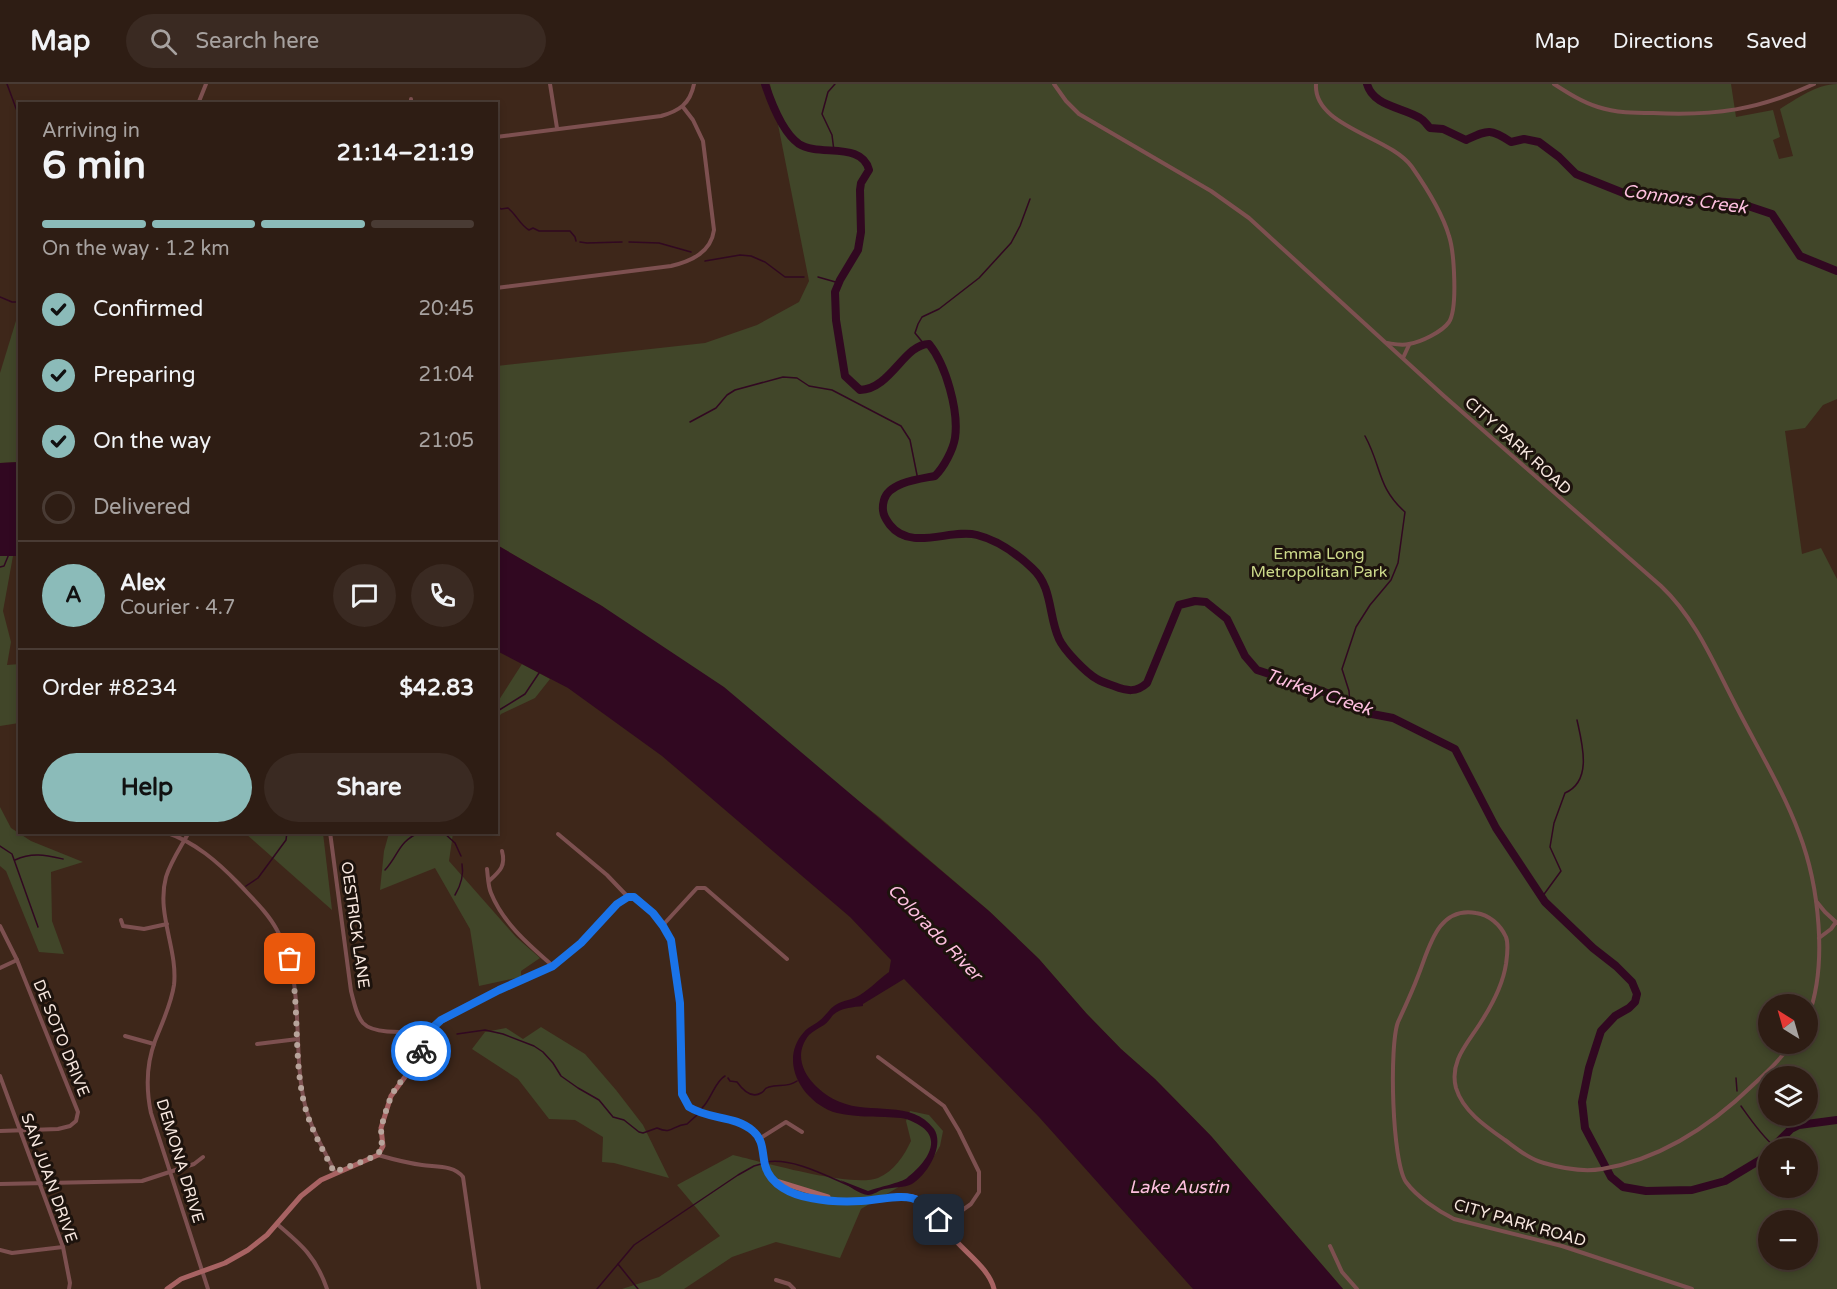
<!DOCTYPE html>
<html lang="en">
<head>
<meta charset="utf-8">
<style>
	body { margin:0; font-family:"Varela Round",sans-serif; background:#3a2a22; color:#f1f3f6; height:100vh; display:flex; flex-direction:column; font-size:22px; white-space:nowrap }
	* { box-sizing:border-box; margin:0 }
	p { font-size:20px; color:#a7a2a0 }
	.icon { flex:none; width:33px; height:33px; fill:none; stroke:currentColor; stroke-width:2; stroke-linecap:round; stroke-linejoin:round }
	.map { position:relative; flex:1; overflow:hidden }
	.drawer { position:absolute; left:18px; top:18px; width:480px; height:732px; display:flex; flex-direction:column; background:#2e1d14; border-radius:0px; box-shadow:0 3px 9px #0003,0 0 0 2px #493b34 }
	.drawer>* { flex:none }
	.needle { width:39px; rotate:323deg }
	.buttons { position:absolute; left:1758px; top:910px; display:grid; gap:12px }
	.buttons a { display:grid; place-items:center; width:60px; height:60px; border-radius:50%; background:#2e1d14; box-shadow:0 3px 9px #0003,0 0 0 2px #493b34; font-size:30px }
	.pin { position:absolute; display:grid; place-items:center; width:51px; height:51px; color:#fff; margin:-26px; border-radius:12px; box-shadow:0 3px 9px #0006 }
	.courier { position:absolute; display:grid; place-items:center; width:60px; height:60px; margin:-30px; border:4px solid #1a73e8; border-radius:50%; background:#fff; color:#222; box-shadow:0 2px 8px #0007 }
	.headline em { font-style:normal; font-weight:700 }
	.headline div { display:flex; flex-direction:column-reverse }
	.headline { display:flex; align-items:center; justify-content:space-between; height:102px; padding:0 24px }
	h1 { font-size:39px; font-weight:700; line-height:45px }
	.bar { display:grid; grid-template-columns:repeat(4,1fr); gap:9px 6px; align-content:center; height:72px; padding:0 24px }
	.bar i { height:8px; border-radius:4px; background:#493b34 }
	.bar .selected { background:#8bbbb9 }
	.bar p { grid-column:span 4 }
	.line { display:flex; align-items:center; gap:15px; padding:0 24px; border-top:2px solid #493b34 }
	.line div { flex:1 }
	.round { display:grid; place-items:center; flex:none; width:63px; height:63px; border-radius:32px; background:#3a2a22 }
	ol { padding:0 24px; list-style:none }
	li { display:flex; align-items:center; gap:18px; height:66px }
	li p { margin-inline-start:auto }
	li .icon { padding:6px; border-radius:50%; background:#8bbbb9; color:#111; stroke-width:4 }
	li:last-child { color:#a7a2a0 }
	li i { width:33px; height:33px; border:3px solid #493b34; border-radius:50% }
	.button { display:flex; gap:12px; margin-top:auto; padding:12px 24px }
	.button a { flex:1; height:69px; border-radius:36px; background:#8bbbb9; color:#111; font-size:24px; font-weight:700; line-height:69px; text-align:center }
	.button a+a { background:#3a2a22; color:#f1f3f6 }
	header { display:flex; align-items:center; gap:36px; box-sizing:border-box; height:84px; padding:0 30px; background:#2e1d14; border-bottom:2px solid #493b34 }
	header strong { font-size:28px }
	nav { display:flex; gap:33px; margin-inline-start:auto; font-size:21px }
	.search { width:420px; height:54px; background:#3a2a22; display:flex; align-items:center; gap:15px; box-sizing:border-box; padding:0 21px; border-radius:33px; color:#a7a2a0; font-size:22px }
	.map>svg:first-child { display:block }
	.green { fill:#414629; fill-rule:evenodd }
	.water { fill:#310821 }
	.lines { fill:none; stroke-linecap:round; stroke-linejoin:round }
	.stream { stroke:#310821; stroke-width:1.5 }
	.river { stroke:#310821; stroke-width:8 }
	.street { stroke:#7d5050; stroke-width:4 }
	.secondary { stroke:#a86363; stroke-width:5 }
	.done { stroke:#b7a49b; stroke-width:6; stroke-dasharray:0 10.8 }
	.route { stroke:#1a73e8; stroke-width:8 }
	.labels { text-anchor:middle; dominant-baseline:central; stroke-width:6; stroke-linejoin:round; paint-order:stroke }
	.street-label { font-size:16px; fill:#f8e8e0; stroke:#1d130d }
	.park-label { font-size:16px; fill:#ccd98a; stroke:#1d130d }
	.water-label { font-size:18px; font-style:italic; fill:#febfdf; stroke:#1d130d }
</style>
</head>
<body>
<header>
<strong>Map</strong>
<div class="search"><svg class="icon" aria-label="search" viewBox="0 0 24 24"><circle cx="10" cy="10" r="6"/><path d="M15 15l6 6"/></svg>Search here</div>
<nav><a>Map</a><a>Directions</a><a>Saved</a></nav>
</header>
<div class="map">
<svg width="1837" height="1205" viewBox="0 0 1837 1205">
	<rect width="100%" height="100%" fill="#3e271a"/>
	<!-- green -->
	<g class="green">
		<path d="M770,0H1731L1736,33L1773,26L1780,53L1773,56L1779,75L1793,72L1780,25C1796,15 1817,0 1837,0V315L1823,321L1805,344L1785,347L1802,470L1821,464L1837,495V1205H1343L1211,1052L1155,995L1121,965L1086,929L1039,875L989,827L878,732L602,522L497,461V282L705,259L757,241L799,218L809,197ZM1768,921H1808V960H1768ZM1768,993H1808V1032H1768ZM1768,1065H1808V1104H1768ZM1768,1137H1808V1176H1768Z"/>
		<path d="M19,227V378L0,379V289Z"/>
		<path d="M0,472H13L3,527L11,558L7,581L20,580L19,639L0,642Z"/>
		<path d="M522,580L550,595L535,614L501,630L497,636V619Z"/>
		<path d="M0,723L11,744L31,757L83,778L51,788L52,837L64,870L39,868L6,787L0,782Z"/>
		<path d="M245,749H323L332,826Z"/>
		<path d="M389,749H453L449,777L516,853L540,874L521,887V893L479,902L470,845L435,784L380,806L384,767Z"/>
		<path d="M541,943L585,970L616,1006L643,1041L669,1094L614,1079L602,1078L603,1053L575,1036L549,1035L518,995L472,965L485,948L506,944L523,955Z"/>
		<path d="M910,1027L929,1031L943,1047L940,1062L930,1079L909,1097L861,1125L840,1174L776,1158L732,1173L684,1205H622L659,1193L720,1152L677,1101L733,1071C763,1078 851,1104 878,1094C894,1087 904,1072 911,1057L906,1037Z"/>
	</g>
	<!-- water -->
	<g class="water">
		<path d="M19,378V472H0V379Z"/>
		<path d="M497,461L602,522L724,603L989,827L1039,875L1086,929L1121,965L1155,995L1211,1052L1343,1205H1193L1039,1033L904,895L863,920V922C854,923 840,924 833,931C830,935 828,938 824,941C819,944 813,947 809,951C787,978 815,1008 840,1018C870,1031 912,1015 934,1045C945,1062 927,1091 912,1100C904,1104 894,1103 885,1105C879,1106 874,1111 868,1111C860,1111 848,1101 840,1096L868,1107C876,1104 903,1098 907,1094C921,1083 944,1059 922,1043C916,1039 909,1035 901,1034C880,1032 858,1034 837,1029C804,1020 777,978 804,948C808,943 814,941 819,937C826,932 830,923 839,919C846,916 854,915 860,911C870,905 879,895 889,888L891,876L850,833L662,672L568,604L497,567Z"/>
	</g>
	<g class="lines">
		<!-- stream -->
		<g class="stream">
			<path d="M7,0L20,35"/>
			<path d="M834,67L832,51L822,30L828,8L835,0"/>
			<path d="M496,121L501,125L508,124C516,130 520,141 529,146L533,144L539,147H570L575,153L576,157"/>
			<path d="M580,158L587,159L622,158"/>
			<path d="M629,158L659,159L691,168"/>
			<path d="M705,177L740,171L751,172L765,178L785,193H804"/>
			<path d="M818,193L839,199"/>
			<path d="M0,213L12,218H20"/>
			<path d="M924,260L915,249L918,240L922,233L939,225L979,194L1011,159L1020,142L1030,115"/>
			<path d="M690,338L716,324L727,311L735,306L783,293L797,294L809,302L832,306L901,342L910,356L918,396"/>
			<path d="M0,483L4,482L9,470"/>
			<path d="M1350,620L1349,607L1342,585L1356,543L1370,521L1391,496L1398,479L1405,428C1377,403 1382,383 1365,352"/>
			<path d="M496,628L525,610L539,589"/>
			<path d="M443,748L455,759L461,772"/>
			<path d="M0,762L12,770L38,843"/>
			<path d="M15,776C32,768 45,771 63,775"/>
			<path d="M385,786C399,771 398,757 421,748"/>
			<path d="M246,802L258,794L286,756L287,748"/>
			<path d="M455,811C461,801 464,791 462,780"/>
			<path d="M1542,813L1561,787L1550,763L1554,739L1565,709C1593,697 1582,659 1577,636"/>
			<path d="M457,950L485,946L503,950L534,962L543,968L553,979L561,992L578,1004L599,1016L613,1033L624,1036L639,1048L643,1049L657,1044C673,1051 672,1041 687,1040L697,1031"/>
			<path d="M728,994L730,997L737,998C742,1005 751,1015 761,1009C767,1006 762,1005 769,1003C779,1000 787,1004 797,997"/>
			<path d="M1736,994L1737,1007"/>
			<path d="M1741,1022C1751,1036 1761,1051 1774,1062"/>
			<path d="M702,1024C711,1016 715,997 725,992"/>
			<path d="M766,1078C794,1073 830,1094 855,1104"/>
			<path d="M618,1180L638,1205"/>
			<path d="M597,1205L634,1161L738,1091L754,1082L761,1080"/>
		</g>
		<!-- river -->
		<g class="river">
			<path d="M765,0C771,18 783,49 799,60C819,73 862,57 869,86L861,99L860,106L861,148L858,166L840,196L835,208L836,236L845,292L860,306C891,305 904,260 929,260C946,281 959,327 955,354C953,366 944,383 935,392C920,395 889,398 884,416C881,427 884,433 890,441C911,468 951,444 977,451C997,456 1017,470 1032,484C1053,503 1048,531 1059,555C1064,566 1086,589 1097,595C1102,598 1108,600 1114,602C1127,607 1136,609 1147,599L1179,521L1195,517L1206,518L1227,535L1245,572L1257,586L1322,607L1372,630L1393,634L1455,665L1496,744L1545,818L1593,864L1616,882L1632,898L1637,910L1635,918L1629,924L1615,932L1601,947L1589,984L1582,1018L1585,1044L1611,1093L1623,1103L1646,1107L1692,1106L1725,1097L1760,1076L1768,1068"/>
			<path d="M1367,0C1373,22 1402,23 1420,34C1424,36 1427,41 1430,44L1443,45L1466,56C1488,46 1490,44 1511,58L1524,55L1539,58L1559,73L1576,90L1626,110L1739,119L1772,130L1800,172L1837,187"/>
			<path d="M1771,1065L1791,1045L1799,1041L1837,1036"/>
		</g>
		<!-- street -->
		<g class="street">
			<path d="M550,0L557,44"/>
			<path d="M1054,0L1066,17L1079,30L1211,107L1249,134L1444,312L1661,502C1696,535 1714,580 1736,622C1757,663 1783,706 1799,749C1819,801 1828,881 1808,933"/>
			<path d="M1316,0C1313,43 1390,52 1412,83C1426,103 1442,128 1449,152C1454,167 1458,224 1449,238C1442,248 1421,258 1409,260C1402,262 1394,260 1387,259"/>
			<path d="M1554,0C1568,9 1582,18 1598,23C1616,29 1635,29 1653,29C1714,32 1759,26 1814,0"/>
			<path d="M411,15V20"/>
			<path d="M198,20L206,0"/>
			<path d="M496,53L661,32C679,27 690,20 694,0"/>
			<path d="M496,204L671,182C692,177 711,168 714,146L703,57L693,36L683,23"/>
			<path d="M1403,274L1409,261"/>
			<path d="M165,748C195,758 218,778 239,800C253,815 268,829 277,846C307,899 291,964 305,1021C311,1045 324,1066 335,1088"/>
			<path d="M189,748C181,763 171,777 166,793C156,830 178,865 174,901C171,921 162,939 155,957C146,981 146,1005 151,1029L208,1205"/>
			<path d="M330,748L351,907C354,918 356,931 363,939C375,952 413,947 429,947"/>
			<path d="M558,750L607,791L628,813"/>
			<path d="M487,785C488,793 488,802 491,809C503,839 529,861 553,882"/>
			<path d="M489,797C500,787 506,782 502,767"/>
			<path d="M1816,817L1825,828L1837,839"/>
			<path d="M121,836L123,842L144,845L167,840"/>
			<path d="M663,841L697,804H705L787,875"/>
			<path d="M0,842L17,876L78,1028L76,1037L70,1042L58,1045L0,1047"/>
			<path d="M1819,854L1831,845L1836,838"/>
			<path d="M0,884L17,876"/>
			<path d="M125,952L154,960"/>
			<path d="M257,960L298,955"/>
			<path d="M878,973L944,1022L959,1047L979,1088V1108L971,1120L943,1140"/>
			<path d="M0,992L63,1163L70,1199L69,1205"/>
			<path d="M759,1055L786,1038L802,1048"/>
			<path d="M378,1071C392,1075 407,1079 422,1081C436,1083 454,1081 463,1093L479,1205"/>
			<path d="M0,1100L142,1097L194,1080L203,1073"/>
			<path d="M277,1140C302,1161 316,1173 327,1205"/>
			<path d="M1330,1162L1342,1188L1357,1205"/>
			<path d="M0,1166L12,1169L63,1163"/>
			<path d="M776,1196L789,1200L794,1205"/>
			<path d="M1692,1205L1562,1162L1454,1135C1438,1127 1417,1113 1406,1098C1392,1078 1389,962 1398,938C1405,923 1412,908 1418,892C1429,865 1437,822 1476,829C1489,831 1500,840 1506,853C1509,861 1507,872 1506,880C1503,900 1492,921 1481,938C1468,959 1449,977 1456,1004C1463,1027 1485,1042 1505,1056C1516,1064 1529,1075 1544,1079C1561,1084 1584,1088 1602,1085C1662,1075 1712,1041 1754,1000C1768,987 1781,975 1791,960"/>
		</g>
		<!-- secondary -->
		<g class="secondary">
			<path d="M776,1097L828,1113"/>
			<path d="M167,1205L181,1195L225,1179L248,1166L267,1151L301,1112L321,1096L378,1071L383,1062L381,1044L391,1012L413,982L434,941L499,906L553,882L581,859L617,820L628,813L638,815L653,829L663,841L671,856L680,919L682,1009L689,1023C709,1036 735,1031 753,1047C773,1064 753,1091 788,1107C810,1116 836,1118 860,1117C879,1117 900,1107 919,1115C936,1123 945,1146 958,1159C970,1172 990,1187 994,1205"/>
		</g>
	</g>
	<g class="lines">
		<!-- done -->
		<path class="done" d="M290,875C300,922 293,972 304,1019C310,1044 323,1066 334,1088L369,1075L382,1066L381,1044L388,1020L395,1005L413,982L421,967"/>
		<!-- route -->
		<path class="route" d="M421,967L429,947L441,936L499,906L553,882L581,859L617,820L628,813H634L653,829L663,842L671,856L680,919L682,1010L689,1023C709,1036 735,1031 753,1047C764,1056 762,1069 765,1081C770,1101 792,1111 811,1114C826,1117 846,1118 861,1117C895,1115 916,1102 939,1136"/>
	</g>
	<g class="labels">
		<!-- street labels -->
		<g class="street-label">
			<text transform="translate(1518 362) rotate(42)">CITY PARK ROAD</text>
			<text transform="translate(355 841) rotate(82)">OESTRICK LANE</text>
			<text transform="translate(61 954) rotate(68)">DE SOTO DRIVE</text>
			<text transform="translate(180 1077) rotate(73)">DEMONA DRIVE</text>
			<text transform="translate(49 1094) rotate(70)">SAN JUAN DRIVE</text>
			<text transform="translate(1520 1139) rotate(16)">CITY PARK ROAD</text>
		</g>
		<!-- park labels -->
		<g class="park-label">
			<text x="1319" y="470">Emma Long<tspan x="1319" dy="18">Metropolitan Park</tspan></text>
		</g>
		<!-- water labels -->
		<g class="water-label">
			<text transform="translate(1685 115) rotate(8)">Connors Creek</text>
			<text transform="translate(1319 608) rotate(19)">Turkey Creek</text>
			<text transform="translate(935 848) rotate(46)">Colorado River</text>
			<text x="1179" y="1103">Lake Austin</text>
		</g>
	</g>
</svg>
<div class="buttons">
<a><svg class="needle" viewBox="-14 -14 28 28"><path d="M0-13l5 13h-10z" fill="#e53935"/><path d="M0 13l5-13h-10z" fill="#a7a2a0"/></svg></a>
<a><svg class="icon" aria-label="layers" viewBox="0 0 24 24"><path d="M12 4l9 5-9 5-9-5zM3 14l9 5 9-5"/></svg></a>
<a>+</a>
<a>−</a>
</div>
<div class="pin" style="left:290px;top:875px;background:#ea580c"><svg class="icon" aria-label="bag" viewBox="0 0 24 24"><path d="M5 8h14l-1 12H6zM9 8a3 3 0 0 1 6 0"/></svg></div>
<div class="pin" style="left:939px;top:1136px;background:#1f2937"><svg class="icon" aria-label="home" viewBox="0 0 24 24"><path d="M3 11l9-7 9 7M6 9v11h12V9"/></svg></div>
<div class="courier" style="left:421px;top:967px"><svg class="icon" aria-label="bike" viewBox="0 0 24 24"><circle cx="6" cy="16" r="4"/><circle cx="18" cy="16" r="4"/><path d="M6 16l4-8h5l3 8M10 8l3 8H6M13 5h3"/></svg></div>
<section class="drawer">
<div class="headline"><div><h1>6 min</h1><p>Arriving in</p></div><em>21:14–21:19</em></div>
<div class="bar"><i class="selected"></i><i class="selected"></i><i class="selected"></i><i></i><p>On the way · 1.2 km</p></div>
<ol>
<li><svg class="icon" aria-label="check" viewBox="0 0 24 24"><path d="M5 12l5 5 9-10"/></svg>Confirmed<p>20:45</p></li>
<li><svg class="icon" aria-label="check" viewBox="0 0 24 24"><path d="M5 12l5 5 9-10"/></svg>Preparing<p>21:04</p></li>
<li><svg class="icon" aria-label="check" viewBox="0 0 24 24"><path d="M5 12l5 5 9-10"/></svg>On the way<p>21:05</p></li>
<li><i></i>Delivered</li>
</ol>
<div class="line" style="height:108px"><b class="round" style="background:#8bbbb9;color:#111">A</b><div><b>Alex</b><p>Courier · 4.7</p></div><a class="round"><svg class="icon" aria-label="chat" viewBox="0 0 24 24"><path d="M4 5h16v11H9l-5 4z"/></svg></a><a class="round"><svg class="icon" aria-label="phone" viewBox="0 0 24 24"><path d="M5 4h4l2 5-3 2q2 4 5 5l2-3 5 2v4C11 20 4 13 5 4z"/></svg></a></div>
<div class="line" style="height:78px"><div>Order #8234</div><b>$42.83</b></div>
<div class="button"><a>Help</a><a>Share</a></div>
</section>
</div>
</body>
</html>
